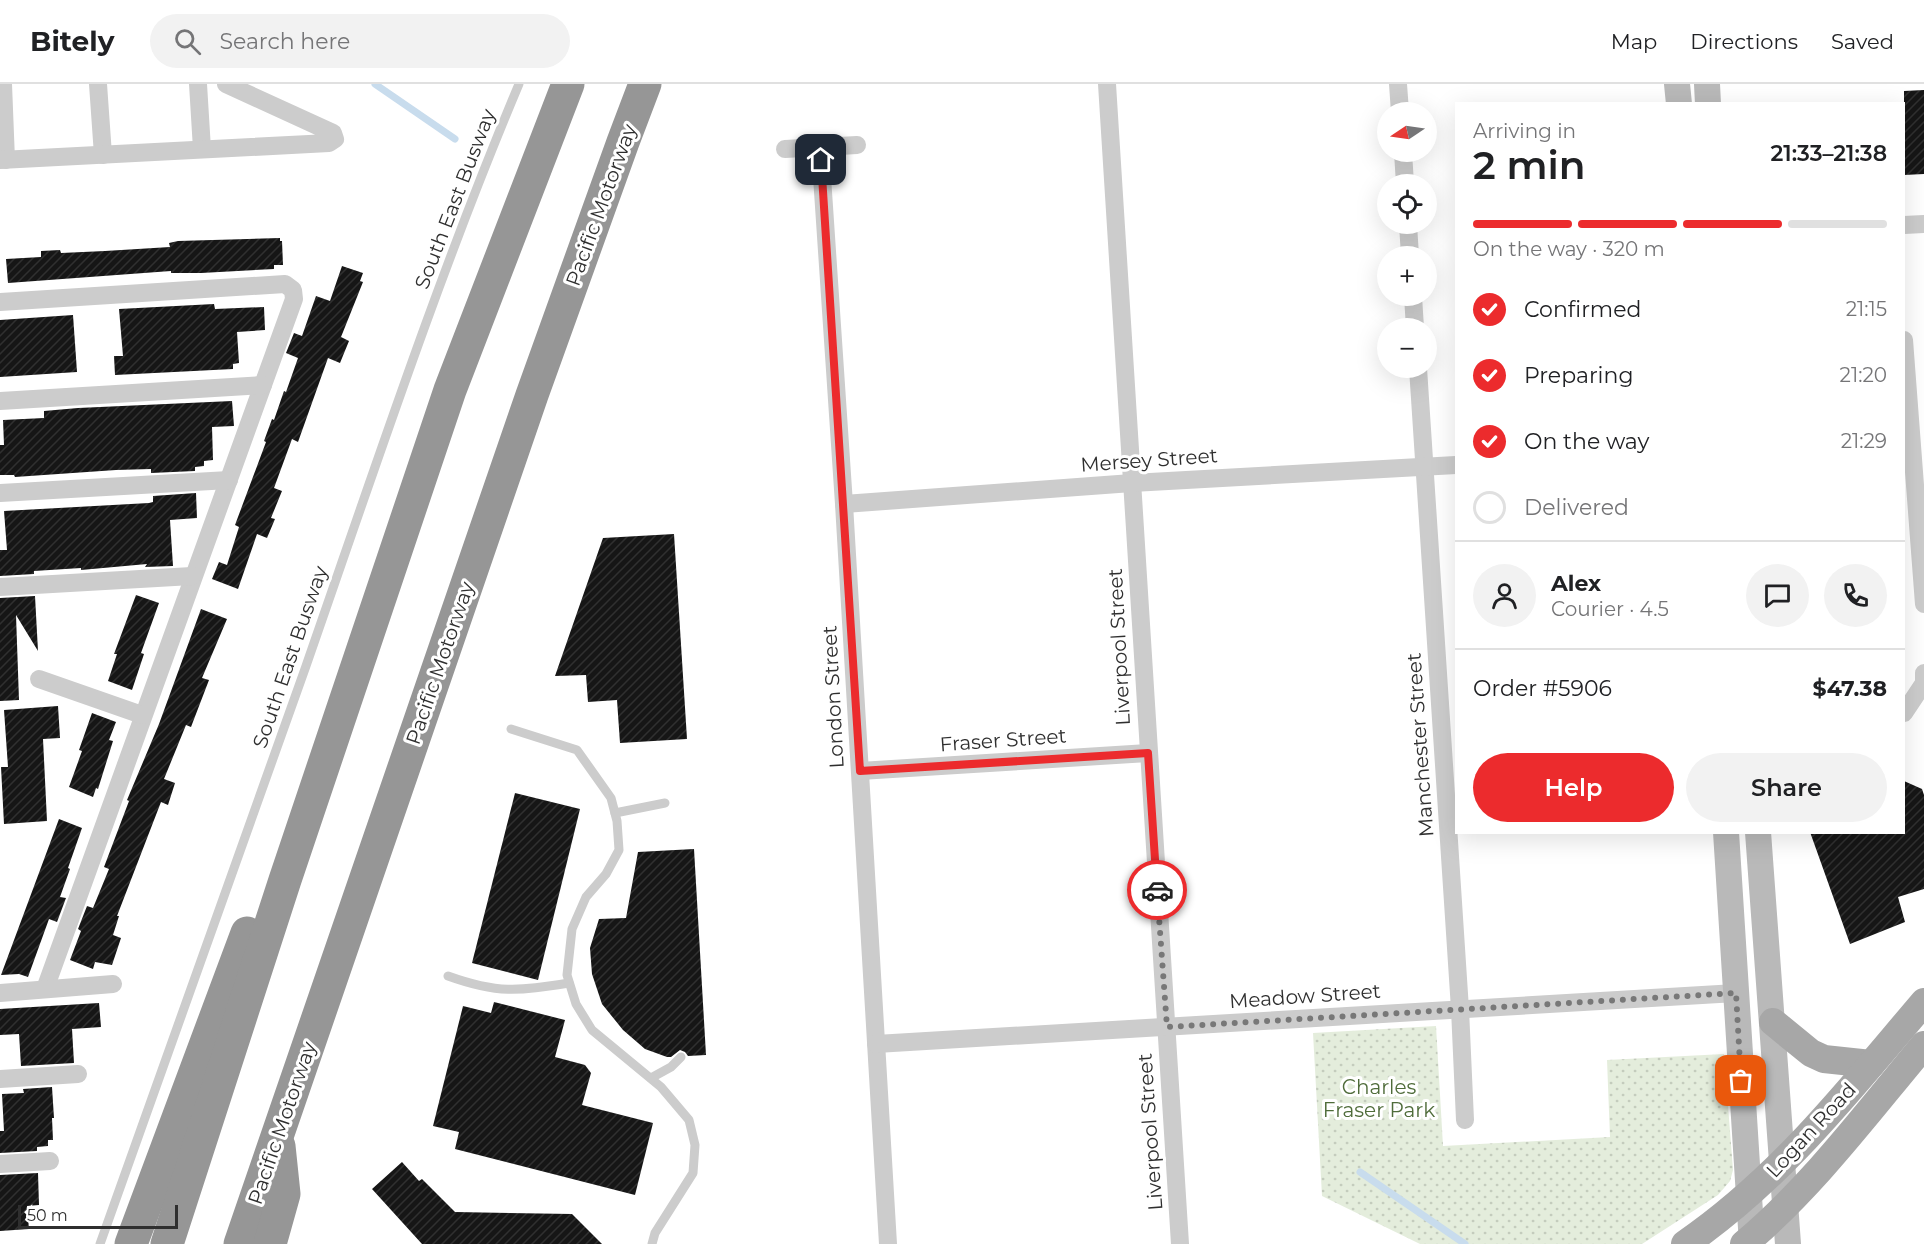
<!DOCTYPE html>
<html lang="en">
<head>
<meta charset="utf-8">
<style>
	body { margin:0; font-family:Montserrat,sans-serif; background:#f2f2f2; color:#202124; height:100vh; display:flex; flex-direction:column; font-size:22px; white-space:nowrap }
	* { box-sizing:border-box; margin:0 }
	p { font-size:20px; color:#757577 }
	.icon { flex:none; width:33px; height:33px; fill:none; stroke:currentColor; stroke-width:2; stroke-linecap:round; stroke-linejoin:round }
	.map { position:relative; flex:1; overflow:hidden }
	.panel { position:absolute; left:1455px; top:18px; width:450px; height:732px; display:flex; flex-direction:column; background:#fff; border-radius:0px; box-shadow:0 6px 24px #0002 }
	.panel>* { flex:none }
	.needle { width:39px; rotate:257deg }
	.tools { position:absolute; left:1377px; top:18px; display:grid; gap:12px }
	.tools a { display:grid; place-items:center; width:60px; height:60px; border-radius:50%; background:#fff; box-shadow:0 6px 24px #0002; font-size:30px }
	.scale { position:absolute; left:18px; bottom:15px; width:160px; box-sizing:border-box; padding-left:6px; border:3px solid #2f2f2f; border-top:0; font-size:16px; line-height:21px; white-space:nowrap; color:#2f2f2f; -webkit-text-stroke:4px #fff; paint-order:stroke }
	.pin { position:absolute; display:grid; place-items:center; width:51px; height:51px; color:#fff; margin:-26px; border-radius:12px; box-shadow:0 3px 9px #0006 }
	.courier { position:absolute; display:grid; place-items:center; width:60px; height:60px; margin:-30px; border:4px solid #ec2b2d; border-radius:50%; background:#fff; color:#222; box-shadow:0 2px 8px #0007 }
	.headline em { font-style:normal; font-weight:600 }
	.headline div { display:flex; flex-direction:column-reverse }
	.headline { display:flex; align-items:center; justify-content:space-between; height:102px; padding:0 18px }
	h1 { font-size:39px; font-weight:600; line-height:45px }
	.bar { display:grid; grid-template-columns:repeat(4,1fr); gap:9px 6px; align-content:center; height:72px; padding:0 18px }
	.bar i { height:8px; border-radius:4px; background:#e0e0e0 }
	.bar .active { background:#ec2b2d }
	.bar p { grid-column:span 4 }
	.line { display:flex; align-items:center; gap:15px; padding:0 18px; border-top:2px solid #e0e0e0 }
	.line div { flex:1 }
	.round { display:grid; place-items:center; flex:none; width:63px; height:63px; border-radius:32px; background:#f2f2f2 }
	ol { padding:0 18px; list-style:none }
	li { display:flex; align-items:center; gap:18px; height:66px }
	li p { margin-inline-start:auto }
	li .icon { padding:6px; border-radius:50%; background:#ec2b2d; color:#fff; stroke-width:4 }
	li:last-child { color:#757577 }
	li i { width:33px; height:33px; border:3px solid #e0e0e0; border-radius:50% }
	.button { display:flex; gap:12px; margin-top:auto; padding:12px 18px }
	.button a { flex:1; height:69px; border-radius:36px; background:#ec2b2d; color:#fff; font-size:24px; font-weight:600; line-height:69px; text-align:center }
	.button a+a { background:#f2f2f2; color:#202124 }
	header { display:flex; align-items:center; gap:36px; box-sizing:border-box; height:84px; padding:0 30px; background:#fff; border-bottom:2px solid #e0e0e0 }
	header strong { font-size:28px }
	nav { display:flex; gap:33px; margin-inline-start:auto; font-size:21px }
	.search { width:420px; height:54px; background:#f2f2f2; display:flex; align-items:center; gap:15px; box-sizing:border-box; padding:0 21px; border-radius:33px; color:#757577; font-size:22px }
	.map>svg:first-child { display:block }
	.park { fill:url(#park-dots) }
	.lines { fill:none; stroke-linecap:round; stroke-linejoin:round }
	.stream { stroke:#c8dced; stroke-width:7 }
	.building { fill:url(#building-hatch) }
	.service { stroke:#ccc; stroke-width:9 }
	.minor { stroke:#ccc; stroke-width:18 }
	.secondary { stroke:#b9b9b9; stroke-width:26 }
	.primary { stroke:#a7a7a7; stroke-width:28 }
	.motorway { stroke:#969696; stroke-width:33 }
	.done { stroke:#787878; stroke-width:6; stroke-dasharray:0 10.8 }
	.route { stroke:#ec2b2d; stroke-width:8 }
	.labels { text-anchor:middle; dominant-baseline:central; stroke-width:6; stroke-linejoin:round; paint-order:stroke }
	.street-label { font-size:20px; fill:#2f2f2f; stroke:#fff }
	.park-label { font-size:20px; fill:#4f6c3a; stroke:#fff }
</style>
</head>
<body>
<header>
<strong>Bitely</strong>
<div class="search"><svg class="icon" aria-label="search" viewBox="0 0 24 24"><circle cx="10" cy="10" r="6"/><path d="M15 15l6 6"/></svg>Search here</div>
<nav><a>Map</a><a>Directions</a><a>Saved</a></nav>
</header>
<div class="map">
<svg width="1924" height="1160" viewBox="0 0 1924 1160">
	<defs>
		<pattern id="park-dots" width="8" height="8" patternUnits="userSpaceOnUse" patternTransform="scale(1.5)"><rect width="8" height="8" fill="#e4eddc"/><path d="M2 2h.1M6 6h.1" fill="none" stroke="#c4ccbd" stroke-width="1.8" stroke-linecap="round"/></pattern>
		<pattern id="building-hatch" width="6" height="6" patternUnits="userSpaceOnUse" patternTransform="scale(1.5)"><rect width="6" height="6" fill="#161616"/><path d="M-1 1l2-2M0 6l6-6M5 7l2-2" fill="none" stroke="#303030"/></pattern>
	</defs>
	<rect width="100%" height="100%" fill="#fff"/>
	<!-- park -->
	<path class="park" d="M1436,942L1443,1062L1610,1053L1607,976L1724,970L1733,1086L1730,1097L1718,1111L1642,1160H1420L1322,1112L1313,949Z"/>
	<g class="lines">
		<!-- stream -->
		<g class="stream">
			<path d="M375,0L455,55"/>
			<path d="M1360,1088L1465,1160"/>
		</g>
	</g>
	<!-- building -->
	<g class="building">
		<path d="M1924,6V90L1904,91V7Z"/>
		<path d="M280,154V157H282L283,181H274V185L201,189H171V187L8,199L6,175L41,173V167L60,166L61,169L105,167L170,163L169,159L178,157Z"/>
		<path d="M342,182L363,189L360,197L363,198L341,253L349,257L340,279L328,274L298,358L292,355L274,404L282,407L271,434L275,435L267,454L257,450L238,505L212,495L219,478L227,481L239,443L235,441L266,358L264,357L272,335L274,336L284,307L286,308L298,274L286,269L294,249L302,252L316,212L330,217Z"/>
		<path d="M214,220L215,225L264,223L265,246L237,248L239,279L233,280V285L115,291L114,272H123L119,225Z"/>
		<path d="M73,231L77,288L0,293V236Z"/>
		<path d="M232,317L234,342L212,343L213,376L204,377V382L195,383V387L151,389V385L116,386L15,393L14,391H0V361H4L3,336L44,334V327L78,324Z"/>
		<path d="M196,409L197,434L170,436L173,482L145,483L147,480L81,486V484L34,487V490L0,492V466H7L4,427L149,419L153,418V412Z"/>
		<path d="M674,450L687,655L620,659L617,616L588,618L586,591L555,592L603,454Z"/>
		<path d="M136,511L159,519L141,569L144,570L132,606L108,597L117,570H114Z"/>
		<path d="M35,512L38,567L16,531L19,616L0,617V514Z"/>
		<path d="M201,525L227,535L202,594L209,596L191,643L186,641L164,695L175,699L168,721L161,718L117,832H119L113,851L121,854L112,881L95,878L93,885L70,876L81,847L78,845L87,822L93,824L109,785L104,783L129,717L127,716L159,640Z"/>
		<path d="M58,622L60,654L43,655L47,737L4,740L1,683H8L4,626Z"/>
		<path d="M92,629L116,638L109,656L113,657L98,705L96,704L93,713L69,703L82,667L79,666Z"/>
		<path d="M1904,697L1922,705L1924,711V805L1898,813L1905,838L1850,860L1810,748H1904Z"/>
		<path d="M515,709L580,725L538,896L472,879Z"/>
		<path d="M59,735L82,744L68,784L70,785L60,813L66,814L57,838L49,835L28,893L19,890L1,891Z"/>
		<path d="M694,765L706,971L688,972L685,968L680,966L671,973H667L645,965L623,946L602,920L592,890L590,864L599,835L626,834L638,768Z"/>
		<path d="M494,918L565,936L555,973L585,981L591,989L582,1021L653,1039L635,1111L455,1065L459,1048L433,1042L463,922L491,929Z"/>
		<path d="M99,919L101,943L72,945L74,979L21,982L19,950L0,951V925Z"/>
		<path d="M52,1003L54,1034H52L53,1056H48V1062L37,1063V1067L0,1069V1047H4L2,1010L24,1009L23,1005Z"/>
		<path d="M402,1078L419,1097L422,1095L455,1128L572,1130L602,1160H422L372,1105Z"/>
		<path d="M38,1089L39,1121L27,1122L29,1145L0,1147V1091Z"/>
	</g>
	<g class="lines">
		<!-- service -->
		<g class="service">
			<path d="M511,645L577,666L611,714L617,737L619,766L606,790L586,813L572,845L567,891L576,920L592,946L661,1003L689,1036L695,1061L693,1089L655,1149L652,1160"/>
			<path d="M615,729L665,719"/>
			<path d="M448,892C498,910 518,907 569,899"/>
			<path d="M651,994L671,983L681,973"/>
			<path d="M100,1160C169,967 239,775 306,582C374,387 439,190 519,0"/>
		</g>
		<!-- minor -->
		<g class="minor">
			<path d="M3,0L6,76"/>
			<path d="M98,0L103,71"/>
			<path d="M198,0L202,65"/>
			<path d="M1107,0L1180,1160"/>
			<path d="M1398,0L1400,28"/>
			<path d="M820,63L844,420L888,1160"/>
			<path d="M785,65L857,61"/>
			<path d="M1403,68L1405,100"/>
			<path d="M0,76L329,59L335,55L333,49L226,0"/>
			<path d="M1408,140L1410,172"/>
			<path d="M1904,141L1924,140"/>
			<path d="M1413,212L1415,244"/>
			<path d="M0,218L285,200L293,206L294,215L45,905"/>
			<path d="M1904,256L1924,520"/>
			<path d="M1418,284L1460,925L1465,1036"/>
			<path d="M0,317L263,301"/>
			<path d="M0,409L229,396"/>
			<path d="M844,420L1132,399L1456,381"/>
			<path d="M0,503L192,492"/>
			<path d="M39,595L142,631"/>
			<path d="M1904,629L1924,599V589"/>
			<path d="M860,687L1148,669"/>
			<path d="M0,909L113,900"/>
			<path d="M876,960L1736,909"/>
			<path d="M0,995L78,990"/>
			<path d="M0,1080L50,1077"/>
		</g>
		<!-- secondary -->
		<g class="secondary">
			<path d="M1677,0L1679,20"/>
			<path d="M1707,0L1708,20"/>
			<path d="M1726,748L1752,1160"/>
			<path d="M1758,748L1788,1160"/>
		</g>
		<!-- primary -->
		<g class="primary">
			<path d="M1773,938L1811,969L1824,975L1871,980"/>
			<path d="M1685,1160C1781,1094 1849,1006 1924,918"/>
			<path d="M1744,1160C1812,1103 1867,1029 1924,961"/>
		</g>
		<!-- motorway -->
		<g class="motorway">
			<path d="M131,1160L247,849"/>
			<path d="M167,1160L285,796L450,306L568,0"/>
			<path d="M240,1160L532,311L623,58L645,0"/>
			<path d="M270,1160L284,1110L279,1062"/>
		</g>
	</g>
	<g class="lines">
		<!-- done -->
		<path class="done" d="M1157,806L1167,943L1736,909L1741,997"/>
		<!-- route -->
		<path class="route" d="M821,76L860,687L1148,669L1157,806"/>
	</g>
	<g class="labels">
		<!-- street labels -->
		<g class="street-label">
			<text transform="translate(455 115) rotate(-69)">South East Busway</text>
			<text transform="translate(601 121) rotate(-70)">Pacific Motorway</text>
			<text transform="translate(1149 376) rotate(-4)">Mersey Street</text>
			<text transform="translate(1119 563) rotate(-93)">Liverpool Street</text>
			<text transform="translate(290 573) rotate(-71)">South East Busway</text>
			<text transform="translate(440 579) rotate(-71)">Pacific Motorway</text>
			<text transform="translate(833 613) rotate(-93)">London Street</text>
			<text transform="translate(1003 656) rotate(-4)">Fraser Street</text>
			<text transform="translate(1420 661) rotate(-94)">Manchester Street</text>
			<text transform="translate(1305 912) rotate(-4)">Meadow Street</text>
			<text transform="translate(282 1039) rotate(-71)">Pacific Motorway</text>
			<text transform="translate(1811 1046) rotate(-47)">Logan Road</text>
			<text transform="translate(1150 1048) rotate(-94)">Liverpool Street</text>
		</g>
		<!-- park labels -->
		<g class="park-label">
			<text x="1379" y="1003">Charles<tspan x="1379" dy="23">Fraser Park</tspan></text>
		</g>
	</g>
</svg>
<div class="tools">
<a><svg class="needle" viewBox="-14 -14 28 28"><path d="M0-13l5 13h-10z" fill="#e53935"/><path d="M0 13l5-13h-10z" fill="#757577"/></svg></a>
<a><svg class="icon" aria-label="locate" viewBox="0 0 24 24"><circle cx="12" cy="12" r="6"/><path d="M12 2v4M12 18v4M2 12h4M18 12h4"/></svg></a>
<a>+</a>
<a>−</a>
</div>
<div class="scale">50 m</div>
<div class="pin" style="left:1741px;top:997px;background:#ea580c"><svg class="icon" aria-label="bag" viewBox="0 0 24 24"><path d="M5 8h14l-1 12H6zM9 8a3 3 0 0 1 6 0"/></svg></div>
<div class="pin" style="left:821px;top:76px;background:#1f2937"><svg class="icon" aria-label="home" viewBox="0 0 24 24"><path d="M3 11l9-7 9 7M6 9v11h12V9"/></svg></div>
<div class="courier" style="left:1157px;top:806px"><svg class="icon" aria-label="car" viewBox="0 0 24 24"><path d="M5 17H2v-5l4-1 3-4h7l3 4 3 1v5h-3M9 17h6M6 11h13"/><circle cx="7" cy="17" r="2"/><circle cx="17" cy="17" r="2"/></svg></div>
<section class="panel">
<div class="headline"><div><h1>2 min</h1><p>Arriving in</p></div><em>21:33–21:38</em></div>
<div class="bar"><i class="active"></i><i class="active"></i><i class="active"></i><i></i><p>On the way · 320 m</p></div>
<ol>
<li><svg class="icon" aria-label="check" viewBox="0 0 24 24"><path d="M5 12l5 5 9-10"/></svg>Confirmed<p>21:15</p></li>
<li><svg class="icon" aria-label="check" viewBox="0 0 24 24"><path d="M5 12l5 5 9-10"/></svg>Preparing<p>21:20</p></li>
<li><svg class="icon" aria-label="check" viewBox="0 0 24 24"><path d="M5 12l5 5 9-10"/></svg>On the way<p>21:29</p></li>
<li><i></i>Delivered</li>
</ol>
<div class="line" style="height:108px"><a class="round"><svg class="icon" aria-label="person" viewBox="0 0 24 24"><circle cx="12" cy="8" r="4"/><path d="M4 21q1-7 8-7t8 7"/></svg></a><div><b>Alex</b><p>Courier · 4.5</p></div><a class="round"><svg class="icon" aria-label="chat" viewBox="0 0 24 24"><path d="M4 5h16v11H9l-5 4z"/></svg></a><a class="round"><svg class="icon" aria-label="phone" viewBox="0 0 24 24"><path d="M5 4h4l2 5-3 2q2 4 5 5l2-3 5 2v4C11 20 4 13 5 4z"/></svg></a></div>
<div class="line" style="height:78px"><div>Order #5906</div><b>$47.38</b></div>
<div class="button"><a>Help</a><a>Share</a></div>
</section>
</div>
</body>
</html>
